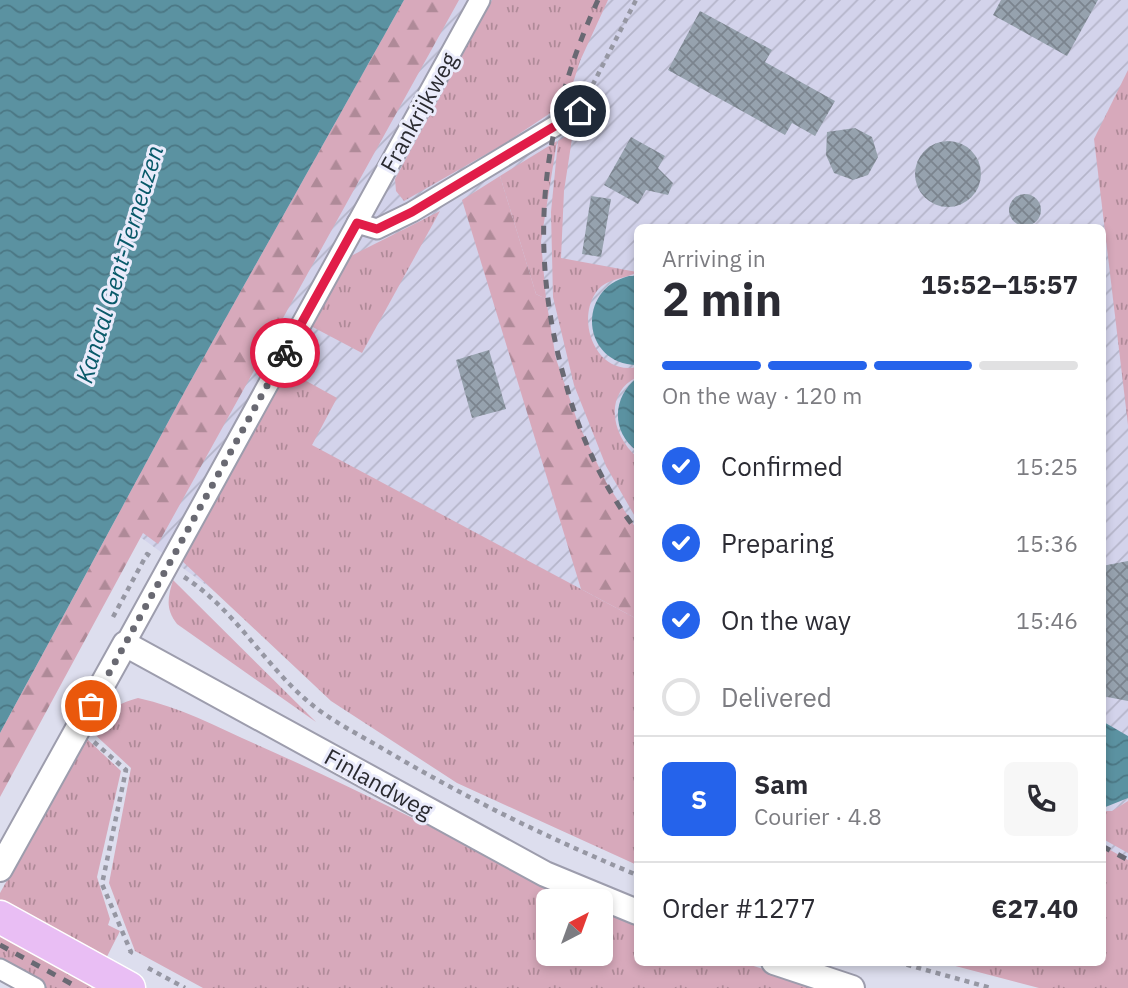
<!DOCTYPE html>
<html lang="en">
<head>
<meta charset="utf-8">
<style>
	body { margin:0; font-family:"IBM Plex Sans",sans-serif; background:#f7f7f7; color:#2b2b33; height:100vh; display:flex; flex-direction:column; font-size:26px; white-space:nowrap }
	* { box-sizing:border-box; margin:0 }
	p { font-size:23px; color:#7c7c81 }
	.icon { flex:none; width:38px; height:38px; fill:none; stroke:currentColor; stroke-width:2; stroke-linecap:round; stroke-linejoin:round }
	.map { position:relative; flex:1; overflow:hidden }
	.details { position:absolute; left:634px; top:224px; width:472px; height:742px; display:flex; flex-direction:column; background:#fff; border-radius:10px; box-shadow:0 4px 10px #0003 }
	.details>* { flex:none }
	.needle { width:46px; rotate:41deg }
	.buttons { position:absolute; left:536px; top:889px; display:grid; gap:14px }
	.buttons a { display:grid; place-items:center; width:77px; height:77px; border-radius:10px; background:#fff; box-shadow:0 4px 10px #0003; font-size:35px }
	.pin { position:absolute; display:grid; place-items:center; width:60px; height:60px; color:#fff; margin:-30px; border:4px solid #fff; border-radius:50%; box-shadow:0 2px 7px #0007 }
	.courier { position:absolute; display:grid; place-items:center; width:70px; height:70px; margin:-35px; border:5px solid #e11d48; border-radius:50%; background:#fff; color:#222; box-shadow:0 2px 9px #0007 }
	.head em { font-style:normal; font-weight:700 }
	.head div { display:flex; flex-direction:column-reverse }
	.head { display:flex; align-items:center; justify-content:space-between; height:119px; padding:0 28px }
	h1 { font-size:46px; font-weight:700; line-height:52px }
	.bar { display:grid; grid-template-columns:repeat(4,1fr); gap:10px 7px; align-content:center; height:84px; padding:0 28px }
	.bar i { height:9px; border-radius:5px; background:#e1e1e2 }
	.bar .active { background:#2563eb }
	.bar p { grid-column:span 4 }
	.line { display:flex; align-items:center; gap:18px; padding:0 28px; border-top:2px solid #e1e1e2 }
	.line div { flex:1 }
	.round { display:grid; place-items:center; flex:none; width:74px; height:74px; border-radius:10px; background:#f7f7f7 }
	ol { padding:0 28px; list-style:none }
	li { display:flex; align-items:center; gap:21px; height:77px }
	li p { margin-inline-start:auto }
	li .icon { padding:7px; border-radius:50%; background:#2563eb; color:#fff; stroke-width:4 }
	li:last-child { color:#7c7c81 }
	li i { width:38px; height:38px; border:4px solid #e1e1e2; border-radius:50% }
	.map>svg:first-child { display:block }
	.industrial { fill:url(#industrial-furrows) }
	.grass { fill:url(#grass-tufts) }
	.forest { fill:url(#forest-firs) }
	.water { fill:url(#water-waves) }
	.building { fill:url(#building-cross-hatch) }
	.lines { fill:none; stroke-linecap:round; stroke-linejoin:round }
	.minor-casing { stroke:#9d9dad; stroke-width:23 }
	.tertiary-casing { stroke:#9d9dad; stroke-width:28 }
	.primary-casing { stroke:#fff; stroke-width:35 }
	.path { stroke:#9697a3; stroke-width:4.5; stroke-dasharray:5 5; stroke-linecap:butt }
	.minor { stroke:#fff; stroke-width:19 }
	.tertiary { stroke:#fff; stroke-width:24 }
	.primary { stroke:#e9bef4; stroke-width:32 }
	.rail { stroke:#696973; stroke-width:5; stroke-dasharray:9 9; stroke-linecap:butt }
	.done { stroke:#696972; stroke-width:7; stroke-dasharray:0 12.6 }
	.route { stroke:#e11d48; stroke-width:9 }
	.labels { text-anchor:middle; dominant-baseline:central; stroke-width:6; stroke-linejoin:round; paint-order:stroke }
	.street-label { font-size:23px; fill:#2a2a30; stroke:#eaebfb }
	.water-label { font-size:24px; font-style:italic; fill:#085969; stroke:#eaebfb }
</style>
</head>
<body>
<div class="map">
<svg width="1128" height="988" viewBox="0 0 1128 988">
	<defs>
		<pattern id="industrial-furrows" width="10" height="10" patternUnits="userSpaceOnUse" patternTransform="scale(1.75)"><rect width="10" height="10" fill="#d3d3eb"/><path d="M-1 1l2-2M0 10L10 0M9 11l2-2" fill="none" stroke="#b5b5ca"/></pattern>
		<pattern id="grass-tufts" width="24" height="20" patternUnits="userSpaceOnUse" patternTransform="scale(1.75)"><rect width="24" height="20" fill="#d7a9bb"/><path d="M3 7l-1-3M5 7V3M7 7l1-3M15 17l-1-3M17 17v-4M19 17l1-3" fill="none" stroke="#af8a98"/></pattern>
		<pattern id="forest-firs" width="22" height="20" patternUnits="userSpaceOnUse" patternTransform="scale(1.75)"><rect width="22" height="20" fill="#d7a9bb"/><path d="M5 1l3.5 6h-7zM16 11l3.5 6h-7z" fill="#af8a98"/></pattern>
		<pattern id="water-waves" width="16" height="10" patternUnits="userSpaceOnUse" patternTransform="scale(1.75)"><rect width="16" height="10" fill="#5b92a1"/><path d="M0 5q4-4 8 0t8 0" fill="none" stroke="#4b7784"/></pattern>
		<pattern id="building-cross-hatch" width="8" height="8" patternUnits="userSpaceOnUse" patternTransform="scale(1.75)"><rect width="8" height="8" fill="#96a2ae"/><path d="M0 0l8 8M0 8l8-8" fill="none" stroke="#7b848e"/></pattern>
	</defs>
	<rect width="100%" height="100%" fill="#dddeee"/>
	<!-- industrial -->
	<path class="industrial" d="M331,0H1128V959L1102,952V228H637V827L481,785L55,475Z"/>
	<!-- grass -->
	<g class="grass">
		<path d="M492,0H608L580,61L567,102L504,144L404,201L396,191L395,179Z"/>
		<path d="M1128,70V425L1094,139Z"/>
		<path d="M573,132L564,191L561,258L637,272C625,280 605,277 595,294C576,324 598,376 637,367V377C603,394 612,436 637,457V520L606,466L574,385L553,297L551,212L558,141Z"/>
		<path d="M557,141L541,241L546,299L536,294L500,176Z"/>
		<path d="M440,211L362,353L307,324L341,261Z"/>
		<path d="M283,368L337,398L312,445L637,619V865L457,783L331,701L181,560Z"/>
		<path d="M173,580L316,722L177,624C165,609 168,597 173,580Z"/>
		<path d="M138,698C181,707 221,729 262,747C371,795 477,852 586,901H548V954H600V908L637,923V962L744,963L824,988H203L135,951L109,883L131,768L91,731C104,713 115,704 138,698Z"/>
		<path d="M86,738L121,771L97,877L110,919L108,925L120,931L91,988H15L0,980V893Z"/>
		<path d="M1128,801V853L1103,839L1102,811H1112Z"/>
		<path d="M1103,846L1128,860V988H1039L944,963L1102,962Z"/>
	</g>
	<!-- forest -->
	<g class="forest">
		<path d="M404,0H459L158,544L143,533L0,797V733L186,389Z"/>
		<path d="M500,176L536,294L546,299L556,359L578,423L606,482L637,530V619L581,589L462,200Z"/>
	</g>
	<!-- water -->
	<g class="water">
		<path d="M0,0H404L186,389L0,733Z"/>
		<path d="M629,276H637V365C581,364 576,289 629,276Z"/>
		<path d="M637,378V451C611,432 612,397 637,378Z"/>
		<path d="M1102,721L1128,736V798L1103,808Z"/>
	</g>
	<!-- building -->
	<g class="building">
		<path d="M1001,0H1098L1067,56L993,15Z"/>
		<path d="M700,11L772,50L765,62L835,101L815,136L792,123L785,135L668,70Z"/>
		<path d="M855,128L872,137L878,157L868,175L853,180L834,173L826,155L827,132Z"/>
		<path d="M631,137L665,156L658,168L673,183L668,195L646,190L638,204L604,185Z"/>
		<circle cx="948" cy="174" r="33"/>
		<circle cx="1025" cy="210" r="16"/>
		<path d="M591,196L611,199L601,257L582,254Z"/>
		<path d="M489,350L506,409L472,418L456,360Z"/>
		<path d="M1128,561V701L1102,696V566Z"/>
	</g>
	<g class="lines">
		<!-- minor casing -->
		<g class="minor-casing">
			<g id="minor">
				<path d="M357,223L377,229L412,212L580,111"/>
				<path d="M125,644L480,0"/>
				<path d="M0,969L35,988"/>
			</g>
		</g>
		<!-- tertiary casing -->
		<g class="tertiary-casing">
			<g id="tertiary">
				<path d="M0,869L125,644L545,874L637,912"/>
				<path d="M774,962L852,988"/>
			</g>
		</g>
		<!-- primary casing -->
		<g class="primary-casing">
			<path id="primary" d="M0,917L129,988"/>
		</g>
		<!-- path -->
		<g class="path">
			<path d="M588,94L636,0"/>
			<path d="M184,577C233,608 262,661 304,698C327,719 358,734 385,750C466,798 550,839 637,875"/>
			<path d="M113,617L147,554L150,556"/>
			<path d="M94,742L126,770L102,884L131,952L128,957"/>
			<path d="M897,962L991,988"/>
			<path d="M148,968L185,988"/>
		</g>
		<!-- minor -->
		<use href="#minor" class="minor"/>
		<!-- tertiary -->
		<use href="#tertiary" class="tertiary"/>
		<!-- primary -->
		<use href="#primary" class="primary"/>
		<!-- rail -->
		<g class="rail">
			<path d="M598,0C539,128 527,253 567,388C581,439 605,490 637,531"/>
			<path d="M1102,846L1128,860"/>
			<path d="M0,945L79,988"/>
		</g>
	</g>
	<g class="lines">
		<!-- done -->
		<path class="done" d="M91,706L285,353"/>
		<!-- route -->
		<path class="route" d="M285,353L357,223L377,229L412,212L580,111"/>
	</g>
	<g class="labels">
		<!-- street labels -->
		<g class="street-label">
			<text transform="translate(418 112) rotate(-61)">Frankrijkweg</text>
			<text transform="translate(379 783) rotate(29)">Finlandweg</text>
		</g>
		<!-- water labels -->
		<g class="water-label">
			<text transform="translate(119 264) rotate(-73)">Kanaal Gent-Terneuzen</text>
		</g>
	</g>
</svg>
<div class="buttons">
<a><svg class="needle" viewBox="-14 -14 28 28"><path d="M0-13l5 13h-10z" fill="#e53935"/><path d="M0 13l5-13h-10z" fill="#7c7c81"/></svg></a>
</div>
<div class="pin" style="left:91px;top:706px;background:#ea580c"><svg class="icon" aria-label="bag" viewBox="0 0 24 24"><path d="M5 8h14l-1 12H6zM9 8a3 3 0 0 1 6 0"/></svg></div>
<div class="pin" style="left:580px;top:111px;background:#1f2937"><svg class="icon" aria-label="home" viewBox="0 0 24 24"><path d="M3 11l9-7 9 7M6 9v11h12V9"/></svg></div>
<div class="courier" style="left:285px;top:353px"><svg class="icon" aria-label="bike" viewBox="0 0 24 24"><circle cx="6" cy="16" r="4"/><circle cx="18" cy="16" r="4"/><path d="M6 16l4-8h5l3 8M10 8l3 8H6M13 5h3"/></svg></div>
<section class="details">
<div class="head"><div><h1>2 min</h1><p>Arriving in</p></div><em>15:52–15:57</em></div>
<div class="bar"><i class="active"></i><i class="active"></i><i class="active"></i><i></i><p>On the way · 120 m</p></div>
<ol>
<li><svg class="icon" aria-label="check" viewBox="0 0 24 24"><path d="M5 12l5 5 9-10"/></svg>Confirmed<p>15:25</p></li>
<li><svg class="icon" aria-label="check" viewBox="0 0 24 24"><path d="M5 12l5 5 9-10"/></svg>Preparing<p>15:36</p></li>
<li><svg class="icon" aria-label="check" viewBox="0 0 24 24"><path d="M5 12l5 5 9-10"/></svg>On the way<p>15:46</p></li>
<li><i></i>Delivered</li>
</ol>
<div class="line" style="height:126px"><b class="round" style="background:#2563eb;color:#fff">S</b><div><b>Sam</b><p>Courier · 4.8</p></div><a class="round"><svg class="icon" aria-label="phone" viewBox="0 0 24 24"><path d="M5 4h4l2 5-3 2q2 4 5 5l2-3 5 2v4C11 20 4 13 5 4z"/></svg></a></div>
<div class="line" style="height:91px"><div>Order #1277</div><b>€27.40</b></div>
</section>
</div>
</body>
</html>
